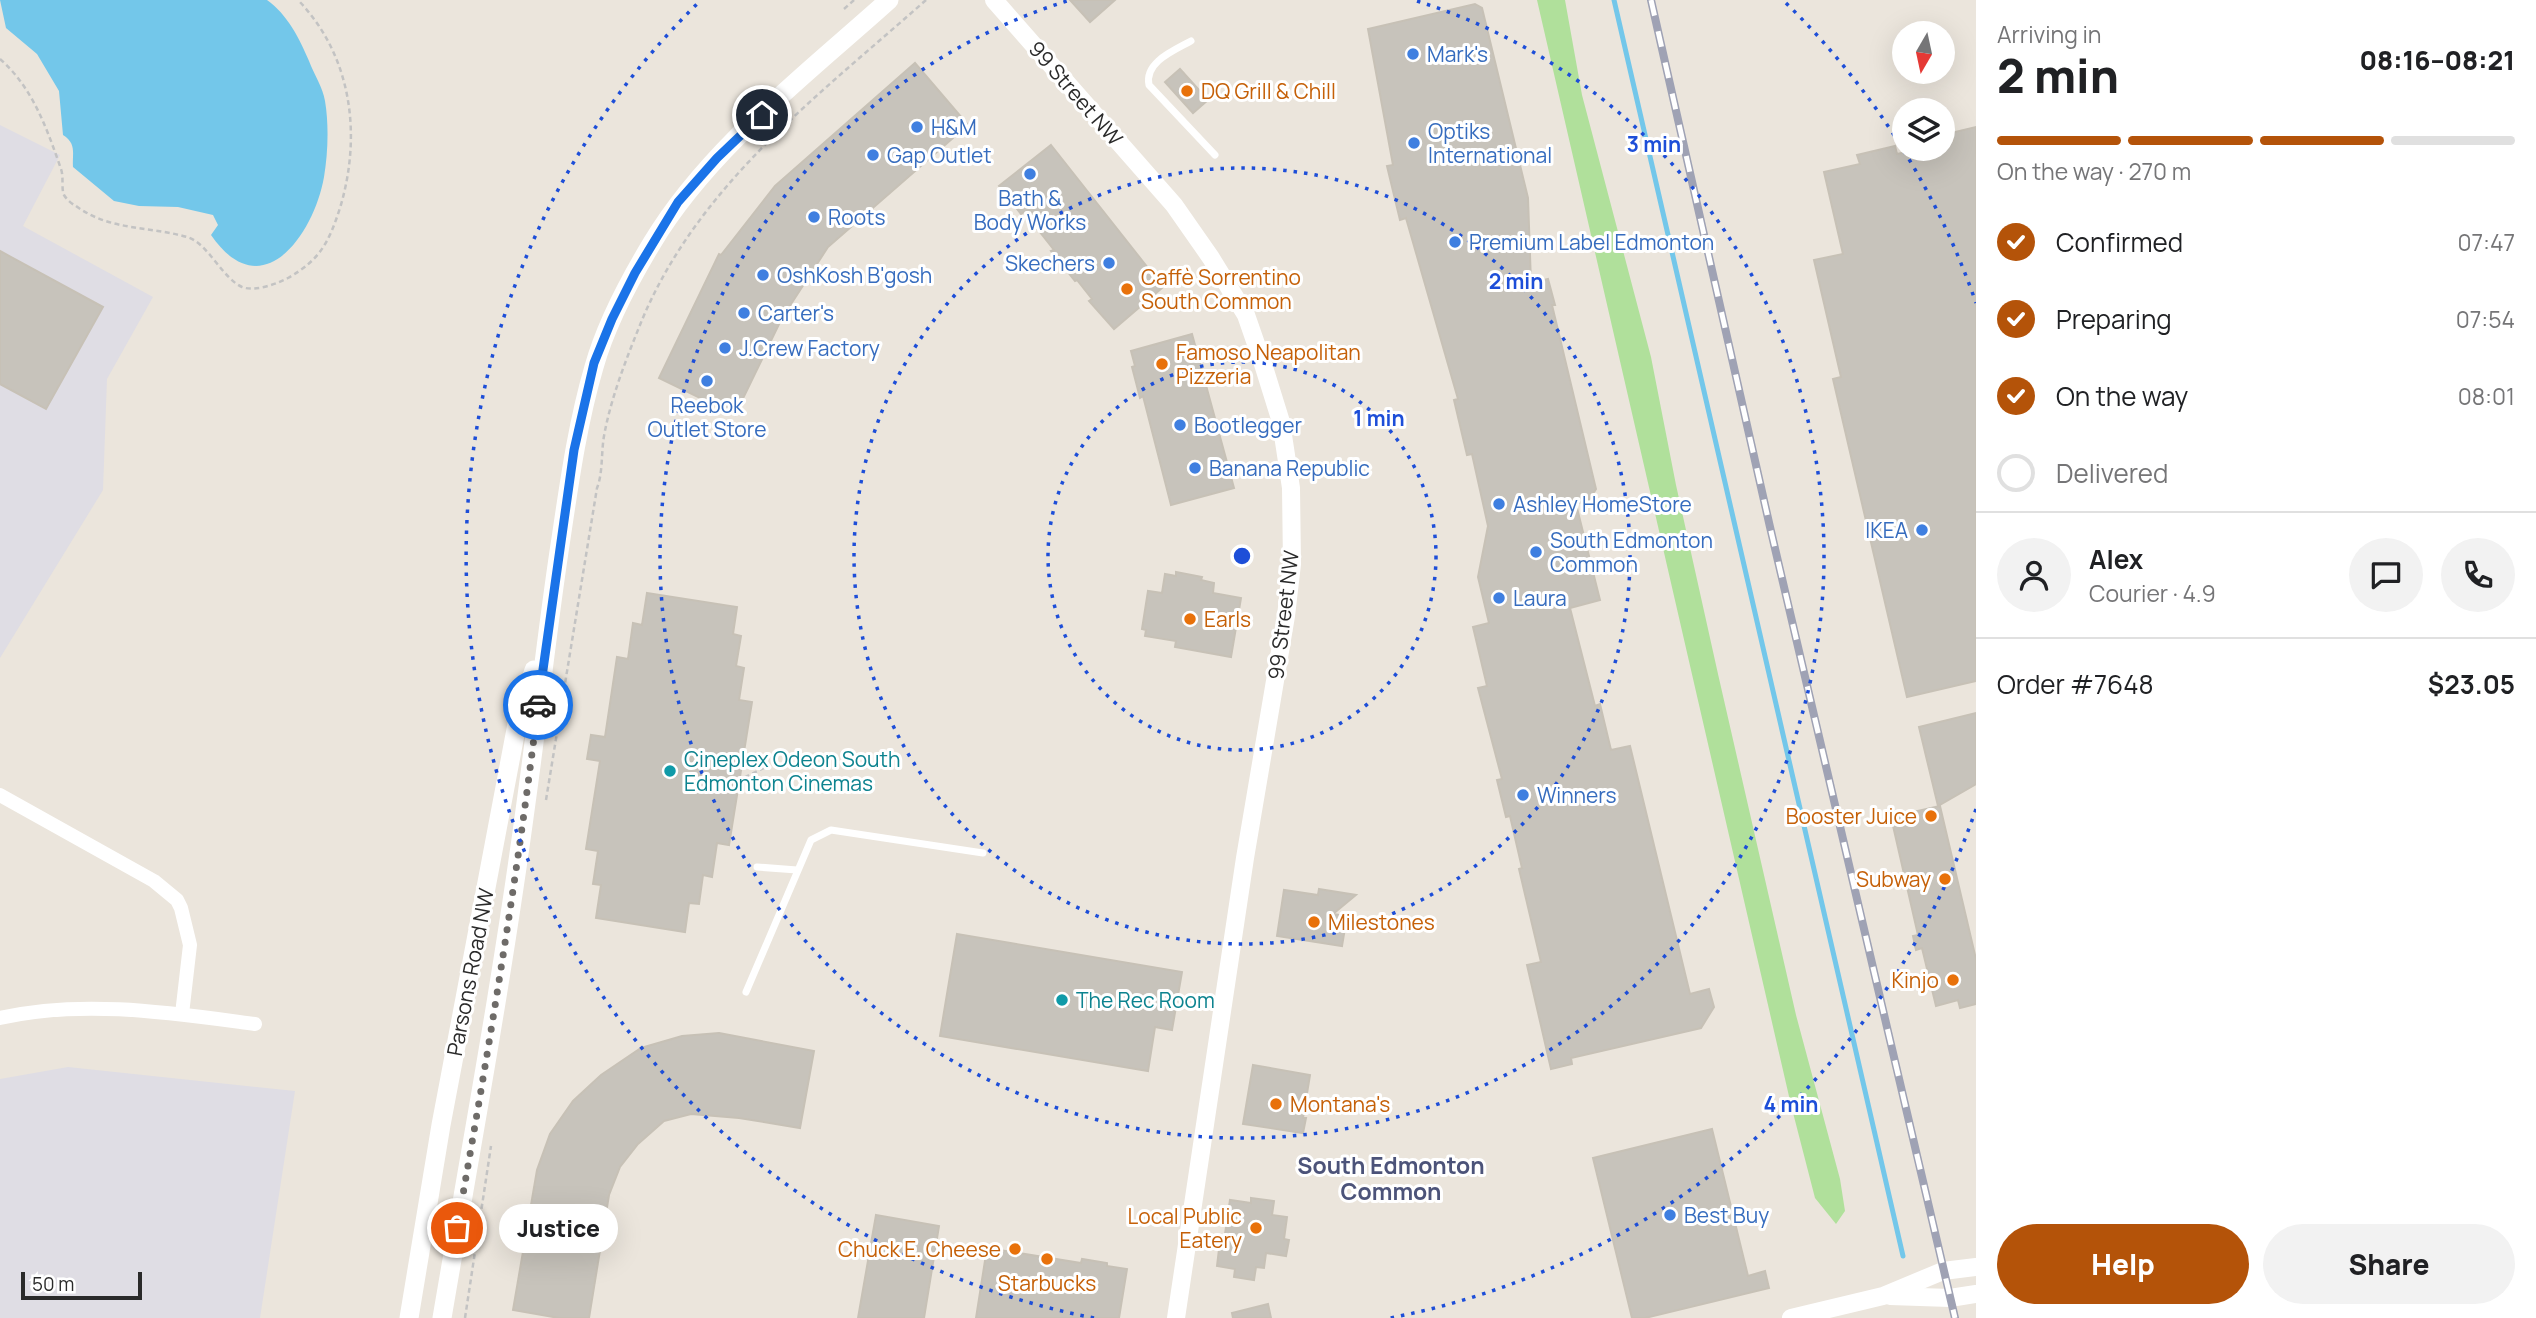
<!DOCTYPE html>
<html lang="en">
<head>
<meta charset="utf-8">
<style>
	body { margin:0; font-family:Manrope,sans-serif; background:#f2f2f2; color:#202124; height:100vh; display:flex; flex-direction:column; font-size:26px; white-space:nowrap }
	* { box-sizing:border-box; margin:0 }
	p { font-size:23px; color:#757577 }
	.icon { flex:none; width:38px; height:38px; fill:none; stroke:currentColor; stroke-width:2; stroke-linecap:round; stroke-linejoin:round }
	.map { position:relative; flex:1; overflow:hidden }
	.side { display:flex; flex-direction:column; background:#fff; width:560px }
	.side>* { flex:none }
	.needle { width:46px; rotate:189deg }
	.controls { position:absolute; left:1892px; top:21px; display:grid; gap:14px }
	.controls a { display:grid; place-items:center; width:63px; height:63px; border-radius:50%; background:#fff; box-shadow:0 7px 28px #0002; font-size:35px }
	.scale { position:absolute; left:21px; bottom:18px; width:121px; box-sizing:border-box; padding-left:7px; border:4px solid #2a2a2a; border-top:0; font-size:19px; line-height:24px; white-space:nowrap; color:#2a2a2a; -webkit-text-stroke:5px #fff; paint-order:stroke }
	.pin { position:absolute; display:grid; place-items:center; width:60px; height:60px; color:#fff; margin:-30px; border:4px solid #fff; border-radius:50%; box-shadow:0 2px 7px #0007 }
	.courier { position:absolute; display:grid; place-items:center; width:70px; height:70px; margin:-35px; border:5px solid #1a73e8; border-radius:50%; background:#fff; color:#222; box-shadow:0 2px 9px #0007 }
	.bubble { position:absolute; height:49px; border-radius:24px; background:#fff; box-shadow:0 7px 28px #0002; font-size:23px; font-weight:800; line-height:49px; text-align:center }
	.headline em { font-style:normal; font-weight:800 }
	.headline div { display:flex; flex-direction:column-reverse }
	.headline { display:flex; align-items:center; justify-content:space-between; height:119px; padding:0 21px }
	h1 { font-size:46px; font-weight:800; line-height:52px }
	.bar { display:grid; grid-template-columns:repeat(4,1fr); gap:10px 7px; align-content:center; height:84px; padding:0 21px }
	.bar i { height:9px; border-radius:5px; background:#e0e0e0 }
	.bar .selected { background:#b45309 }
	.bar p { grid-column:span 4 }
	.line { display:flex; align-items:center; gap:18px; padding:0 21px; border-top:2px solid #e0e0e0 }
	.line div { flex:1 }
	.round { display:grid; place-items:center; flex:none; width:74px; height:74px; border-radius:37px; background:#f2f2f2 }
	ol { padding:0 21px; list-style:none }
	li { display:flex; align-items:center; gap:21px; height:77px }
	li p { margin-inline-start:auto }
	li .icon { padding:7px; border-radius:50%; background:#b45309; color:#fff; stroke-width:4 }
	li:last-child { color:#757577 }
	li i { width:38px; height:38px; border:4px solid #e0e0e0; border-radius:50% }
	.button { display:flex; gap:14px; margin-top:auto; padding:14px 21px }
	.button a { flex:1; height:80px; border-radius:42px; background:#b45309; color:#fff; font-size:28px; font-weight:800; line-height:80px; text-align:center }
	.button a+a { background:#f2f2f2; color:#202124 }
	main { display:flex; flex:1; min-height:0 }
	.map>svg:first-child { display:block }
	.industrial { fill:#dfdde4 }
	.green { fill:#b0e09b }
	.water { fill:#73c7ea }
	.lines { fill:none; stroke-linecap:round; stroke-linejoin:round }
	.stream { stroke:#73c7ea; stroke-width:5 }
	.building { fill:#c7c3bb; stroke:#c7c1b6; stroke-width:2 }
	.path { stroke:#c3c3c3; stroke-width:2.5; stroke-dasharray:5 3.5; stroke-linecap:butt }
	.service { stroke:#fff; stroke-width:7 }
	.minor { stroke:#fff; stroke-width:14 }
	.tertiary { stroke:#fff; stroke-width:18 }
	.secondary { stroke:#fff; stroke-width:19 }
	.rail-casing { stroke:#9fa2b4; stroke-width:8 }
	.rail { stroke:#fff; stroke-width:5; stroke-dasharray:16; stroke-linecap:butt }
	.done { stroke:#6e6b68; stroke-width:7; stroke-dasharray:0 12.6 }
	.route { stroke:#1a73e8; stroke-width:9 }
	.ring { fill:none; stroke:#1d4ed8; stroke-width:3.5; stroke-dasharray:3.5 7 }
	.shop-dot { fill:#3f7fe0; stroke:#fff; stroke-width:2.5 }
	.food-dot { fill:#e8710a; stroke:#fff; stroke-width:2.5 }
	.culture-dot { fill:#0f9aa8; stroke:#fff; stroke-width:2.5 }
	.labels { text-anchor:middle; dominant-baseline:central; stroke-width:6; stroke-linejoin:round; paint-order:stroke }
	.shop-label { font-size:21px; fill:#366cbe; stroke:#fff; text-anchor:start }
	.food-label { font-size:21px; fill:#c56008; stroke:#fff; text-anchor:start }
	.street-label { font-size:21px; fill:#2a2a2a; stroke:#fff }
	.culture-label { font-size:21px; fill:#0d838f; stroke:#fff; text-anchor:start }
	.neighbourhood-label { font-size:23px; font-weight:bold; fill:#4c5379; stroke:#fff }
	.centre { fill:#1d4ed8; stroke:#fff; stroke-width:3.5 }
	.ring-label { font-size:21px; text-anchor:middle; font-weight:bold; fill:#1d4ed8; stroke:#fff; stroke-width:6; stroke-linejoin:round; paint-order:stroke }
</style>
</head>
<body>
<main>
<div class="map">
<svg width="1976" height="1318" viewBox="0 0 1976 1318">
	<rect width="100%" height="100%" fill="#ebe5dc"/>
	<!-- industrial -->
	<g class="industrial">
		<path d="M0,125L60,155L23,226L153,297L107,379L103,490L0,658Z"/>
		<path d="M68,1067L295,1091L260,1318H0V1079Z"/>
	</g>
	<!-- green -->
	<path class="green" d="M1537,0H1565L1582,95L1651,357L1676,485L1718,674L1796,1015L1840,1179L1845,1211L1836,1224L1815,1198L1791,1105Z"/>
	<!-- water -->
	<path class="water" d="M0,0H267C287,14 300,39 309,61C314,74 323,88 325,101C329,124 328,154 324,177C314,234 262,309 211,235L218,225L213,215L178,207L139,206L114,201L73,167C72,153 77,144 63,135L59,91L37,54L6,28Z"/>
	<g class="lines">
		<!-- stream -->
		<path class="stream" d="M1614,0L1903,1256"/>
	</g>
	<!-- building -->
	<g class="building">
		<path d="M1070,0H1115L1090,22Z"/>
		<path d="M1475,4L1482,8L1528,198L1531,283L1548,279L1555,305H1552L1596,489L1589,500L1576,504L1600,600L1570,608L1595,706L1600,704L1611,750L1630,746L1690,994L1709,989L1714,1007L1701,1028L1571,1058L1572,1064L1551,1069L1527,965L1541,962L1519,869L1522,868L1510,816L1506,817L1497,780L1502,779L1478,688L1487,686L1473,627L1489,623L1478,577L1488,526L1472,454L1467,455L1454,400L1458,399L1406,218L1400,220L1387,166L1393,165L1368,29Z"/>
		<path d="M915,63L968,125L828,247L782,318L735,415L659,378L719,254L721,255L775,186Z"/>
		<path d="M1180,69L1208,100L1193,113L1165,82Z"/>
		<path d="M1976,127V681L1907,697L1833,379L1841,377L1814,260L1843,254L1824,172L1860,164L1857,155L1895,146L1897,154L1921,149H1942V144L1953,141L1951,133Z"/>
		<path d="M1051,145L1163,287L1114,329L1089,301L1092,299L1077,280L1075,281L1051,251L1054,250L1024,212L1021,214L999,186Z"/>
		<path d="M0,251L103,307L46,409L0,384Z"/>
		<path d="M1192,334L1234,488L1171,505L1143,396L1140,398L1132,367L1135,366L1131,351Z"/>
		<path d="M1176,572L1202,577L1201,580L1214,583L1213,593L1241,598L1231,657L1175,647L1176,641L1145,636L1146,630L1142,629L1148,591L1162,593L1165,574L1176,576Z"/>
		<path d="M647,593L737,607L733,634L741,636L736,666L744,668L739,700L752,702L729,845L717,843L712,877L703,875L699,904L689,903L685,932L596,918L601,885L593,884L598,851L586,849L600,761L587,759L591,735L605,737L617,657L628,659L633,623L642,625Z"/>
		<path d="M1976,713V784L1938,806L1919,727Z"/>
		<path d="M1940,806L1976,959V1004L1960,1008L1958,1000L1936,1006L1922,948L1916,950L1913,936L1918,935L1891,817Z"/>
		<path d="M1319,889L1356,895L1333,914L1347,916L1342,946L1277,936L1284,890L1318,895Z"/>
		<path d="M957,934L1182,972L1172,1030L1155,1027L1148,1071L940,1036Z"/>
		<path d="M719,1033L814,1051L800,1128L739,1118L691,1114L664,1121L638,1144L620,1167L609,1195L589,1318H559L513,1310L537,1170L550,1134L573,1101L601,1075L641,1048L682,1036Z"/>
		<path d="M1253,1065L1310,1075L1303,1118H1306L1303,1133L1243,1124Z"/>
		<path d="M1712,1129L1748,1276L1765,1271L1769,1288L1645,1318H1632L1593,1158Z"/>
		<path d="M1251,1198L1274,1201L1272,1215L1287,1217L1284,1239L1289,1240L1286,1256L1266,1253L1264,1268L1256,1267L1254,1280L1234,1277L1235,1269L1217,1266L1220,1241H1224L1230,1200L1251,1203Z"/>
		<path d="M876,1215L939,1226L924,1318H858Z"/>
		<path d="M987,1248L1081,1263L1082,1259L1107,1263V1266L1127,1269L1119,1318H976Z"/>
		<path d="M1268,1304L1271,1318H1233L1232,1313Z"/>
	</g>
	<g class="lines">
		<!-- path -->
		<g class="path">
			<path d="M844,9L854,0"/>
			<path d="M0,59C33,88 47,129 61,169C64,178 61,188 64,195C67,200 72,204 76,206C110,231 149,226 187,237C208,243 222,278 242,287C254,292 277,284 288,278C320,260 329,242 340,208C362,135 352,56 298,0"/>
			<path d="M764,792L739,780L770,765"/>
			<path d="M546,800L597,488C603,473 601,454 604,436C611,397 627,357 642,320C699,184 819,95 926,0"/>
			<path d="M465,1318L491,1146"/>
		</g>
		<!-- service -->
		<g class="service">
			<path d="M1191,41C1175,50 1144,62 1149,85L1215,155"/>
			<path d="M757,867L797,870"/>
			<path d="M746,992L811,840L831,830L983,853"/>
		</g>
		<!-- minor -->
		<g class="minor">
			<path d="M0,795L154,881L177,900L181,908L190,945L182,1014"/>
			<path d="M0,1018C83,999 172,1013 255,1024"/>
		</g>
		<!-- tertiary -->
		<g class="tertiary">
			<path d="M994,0L1174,205L1211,258L1246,315L1263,364L1281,422L1291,488L1292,564L1286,616L1245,858L1176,1318"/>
			<path d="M1890,1296L1950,1298L1976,1294"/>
			<path d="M1791,1318L1883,1296L1943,1271L1976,1267"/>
		</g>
		<!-- secondary -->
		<g class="secondary">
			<path d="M409,1318L441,1125L517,724L534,670"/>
			<path d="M442,1318C471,1147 503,976 526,803C538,717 547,631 560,545C569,485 577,425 594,367C606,324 629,281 652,243C708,149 808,73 889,0"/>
		</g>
		<!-- rail casing -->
		<g class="rail-casing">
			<path id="rail" d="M1651,0L1770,527L1955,1318"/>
		</g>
		<!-- rail -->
		<use href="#rail" class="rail"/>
	</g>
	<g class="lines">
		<!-- done -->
		<path class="done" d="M457,1228C488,1054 517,880 538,705"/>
		<!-- route -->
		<path class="route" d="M538,705L574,450L594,363L612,319L635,273L678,202L717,158L762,115"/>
	</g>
	<!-- distance rings -->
	<g class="ring">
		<circle cx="1242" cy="556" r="194"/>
		<circle cx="1242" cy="556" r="388"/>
		<path d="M1417 1A582 582 0 1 1 1067 1"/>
		<path d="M1976 809A776 776 0 0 1 1390 1318M1094 1318A776 776 0 0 1 698 3M1786 3A776 776 0 0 1 1976 303"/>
	</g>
	<!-- markers -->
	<g class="shop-dot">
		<circle cx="1413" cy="54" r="7"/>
		<circle cx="917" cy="127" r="7"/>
		<circle cx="1414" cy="143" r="7"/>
		<circle cx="873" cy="155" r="7"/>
		<circle cx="1030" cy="174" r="7"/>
		<circle cx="814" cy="217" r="7"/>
		<circle cx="1455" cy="242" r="7"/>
		<circle cx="1109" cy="263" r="7"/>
		<circle cx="763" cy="275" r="7"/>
		<circle cx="744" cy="313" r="7"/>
		<circle cx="725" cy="348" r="7"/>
		<circle cx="707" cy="381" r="7"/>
		<circle cx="1180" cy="425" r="7"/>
		<circle cx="1195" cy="468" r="7"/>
		<circle cx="1499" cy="504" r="7"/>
		<circle cx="1922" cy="530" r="7"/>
		<circle cx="1536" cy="552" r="7"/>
		<circle cx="1499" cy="598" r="7"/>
		<circle cx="1523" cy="795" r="7"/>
		<circle cx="1670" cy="1215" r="7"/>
	</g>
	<g class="food-dot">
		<circle cx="1187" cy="91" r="7"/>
		<circle cx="1127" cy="289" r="7"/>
		<circle cx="1162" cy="364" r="7"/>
		<circle cx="1190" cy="619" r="7"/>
		<circle cx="1931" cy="816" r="7"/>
		<circle cx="1945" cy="879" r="7"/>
		<circle cx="1314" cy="922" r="7"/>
		<circle cx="1953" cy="980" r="7"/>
		<circle cx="1276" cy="1104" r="7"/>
		<circle cx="1256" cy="1228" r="7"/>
		<circle cx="1015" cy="1249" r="7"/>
		<circle cx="1047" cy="1259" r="7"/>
	</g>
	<g class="culture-dot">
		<circle cx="670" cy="771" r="7"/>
		<circle cx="1062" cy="1000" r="7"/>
	</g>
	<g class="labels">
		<!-- shop labels -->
		<g class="shop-label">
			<text x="1427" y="54">Mark's</text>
			<text x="931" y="127">H&amp;M</text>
			<text x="1428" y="131">Optiks<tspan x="1428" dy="24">International</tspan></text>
			<text x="887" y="155">Gap Outlet</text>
			<text x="1030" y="198" text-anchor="middle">Bath &amp;<tspan x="1030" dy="24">Body Works</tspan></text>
			<text x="828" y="217">Roots</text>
			<text x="1469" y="242">Premium Label Edmonton</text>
			<text x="1095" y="263" text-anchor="end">Skechers</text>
			<text x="777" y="275">OshKosh B'gosh</text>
			<text x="758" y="313">Carter's</text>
			<text x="739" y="348">J.Crew Factory</text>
			<text x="707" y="405" text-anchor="middle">Reebok<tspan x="707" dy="24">Outlet Store</tspan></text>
			<text x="1194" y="425">Bootlegger</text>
			<text x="1209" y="468">Banana Republic</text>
			<text x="1513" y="504">Ashley HomeStore</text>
			<text x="1908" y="530" text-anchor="end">IKEA</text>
			<text x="1550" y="540">South Edmonton<tspan x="1550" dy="24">Common</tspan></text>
			<text x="1513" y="598">Laura</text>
			<text x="1537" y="795">Winners</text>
			<text x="1684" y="1215">Best Buy</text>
		</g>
		<!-- food labels -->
		<g class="food-label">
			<text x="1201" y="91">DQ Grill &amp; Chill</text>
			<text x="1141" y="277">Caffè Sorrentino<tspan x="1141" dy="24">South Common</tspan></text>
			<text x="1176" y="352">Famoso Neapolitan<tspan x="1176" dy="24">Pizzeria</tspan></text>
			<text x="1204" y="619">Earls</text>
			<text x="1917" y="816" text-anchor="end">Booster Juice</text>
			<text x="1931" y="879" text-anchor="end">Subway</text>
			<text x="1328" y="922">Milestones</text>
			<text x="1939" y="980" text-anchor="end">Kinjo</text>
			<text x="1290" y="1104">Montana's</text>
			<text x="1242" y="1216" text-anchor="end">Local Public<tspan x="1242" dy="24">Eatery</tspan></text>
			<text x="1001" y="1249" text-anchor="end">Chuck E. Cheese</text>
			<text x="1047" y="1283" text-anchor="middle">Starbucks</text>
		</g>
		<!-- street labels -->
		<g class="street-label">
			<text transform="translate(1076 93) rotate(49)">99 Street NW</text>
			<text transform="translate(1283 615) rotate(-83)">99 Street NW</text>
			<text transform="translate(470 972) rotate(-79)">Parsons Road NW</text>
		</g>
		<!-- culture labels -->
		<g class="culture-label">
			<text x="684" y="759">Cineplex Odeon South<tspan x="684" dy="24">Edmonton Cinemas</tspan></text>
			<text x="1076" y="1000">The Rec Room</text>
		</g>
		<!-- neighbourhood labels -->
		<g class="neighbourhood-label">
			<text x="1391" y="1165">South Edmonton<tspan x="1391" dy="26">Common</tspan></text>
		</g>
	</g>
	<circle cx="1242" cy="556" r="10" class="centre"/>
	<g class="ring-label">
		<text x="1654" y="152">3 min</text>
		<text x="1516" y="289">2 min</text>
		<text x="1379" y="426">1 min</text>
		<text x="1791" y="1112">4 min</text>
	</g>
</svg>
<div class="controls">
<a><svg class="needle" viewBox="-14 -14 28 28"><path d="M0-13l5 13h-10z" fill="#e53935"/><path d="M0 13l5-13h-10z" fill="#757577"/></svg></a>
<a><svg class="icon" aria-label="layers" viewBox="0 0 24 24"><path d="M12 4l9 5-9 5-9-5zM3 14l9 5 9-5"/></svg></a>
</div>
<div class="scale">50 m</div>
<div class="pin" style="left:457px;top:1228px;background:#ea580c"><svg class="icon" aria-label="bag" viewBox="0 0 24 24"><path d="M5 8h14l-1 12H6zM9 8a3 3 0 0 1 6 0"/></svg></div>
<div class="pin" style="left:762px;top:115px;background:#1f2937"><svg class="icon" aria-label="home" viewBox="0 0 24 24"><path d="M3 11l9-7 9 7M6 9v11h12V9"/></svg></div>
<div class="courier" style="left:538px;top:705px"><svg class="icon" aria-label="car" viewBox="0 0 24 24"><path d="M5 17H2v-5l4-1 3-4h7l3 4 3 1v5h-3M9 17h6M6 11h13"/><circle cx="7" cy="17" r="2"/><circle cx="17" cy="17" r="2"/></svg></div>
<div class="bubble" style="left:499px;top:1204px;width:119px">Justice</div>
</div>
<section class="side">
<div class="headline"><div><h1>2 min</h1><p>Arriving in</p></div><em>08:16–08:21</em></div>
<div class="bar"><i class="selected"></i><i class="selected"></i><i class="selected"></i><i></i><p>On the way · 270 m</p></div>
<ol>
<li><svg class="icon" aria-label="check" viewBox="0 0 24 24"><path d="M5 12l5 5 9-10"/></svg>Confirmed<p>07:47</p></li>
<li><svg class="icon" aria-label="check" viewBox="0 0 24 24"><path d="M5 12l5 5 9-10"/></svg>Preparing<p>07:54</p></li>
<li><svg class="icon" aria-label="check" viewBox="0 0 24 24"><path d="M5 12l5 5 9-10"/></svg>On the way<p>08:01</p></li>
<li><i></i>Delivered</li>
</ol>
<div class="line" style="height:126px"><a class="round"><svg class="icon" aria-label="person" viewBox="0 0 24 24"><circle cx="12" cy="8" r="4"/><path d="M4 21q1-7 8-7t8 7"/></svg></a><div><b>Alex</b><p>Courier · 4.9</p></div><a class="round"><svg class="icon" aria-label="chat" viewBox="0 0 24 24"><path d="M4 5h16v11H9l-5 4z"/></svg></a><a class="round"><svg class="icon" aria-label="phone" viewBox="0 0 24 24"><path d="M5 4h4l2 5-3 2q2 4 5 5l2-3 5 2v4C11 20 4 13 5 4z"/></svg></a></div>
<div class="line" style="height:91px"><div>Order #7648</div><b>$23.05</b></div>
<div class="button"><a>Help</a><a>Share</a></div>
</section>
</main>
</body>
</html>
